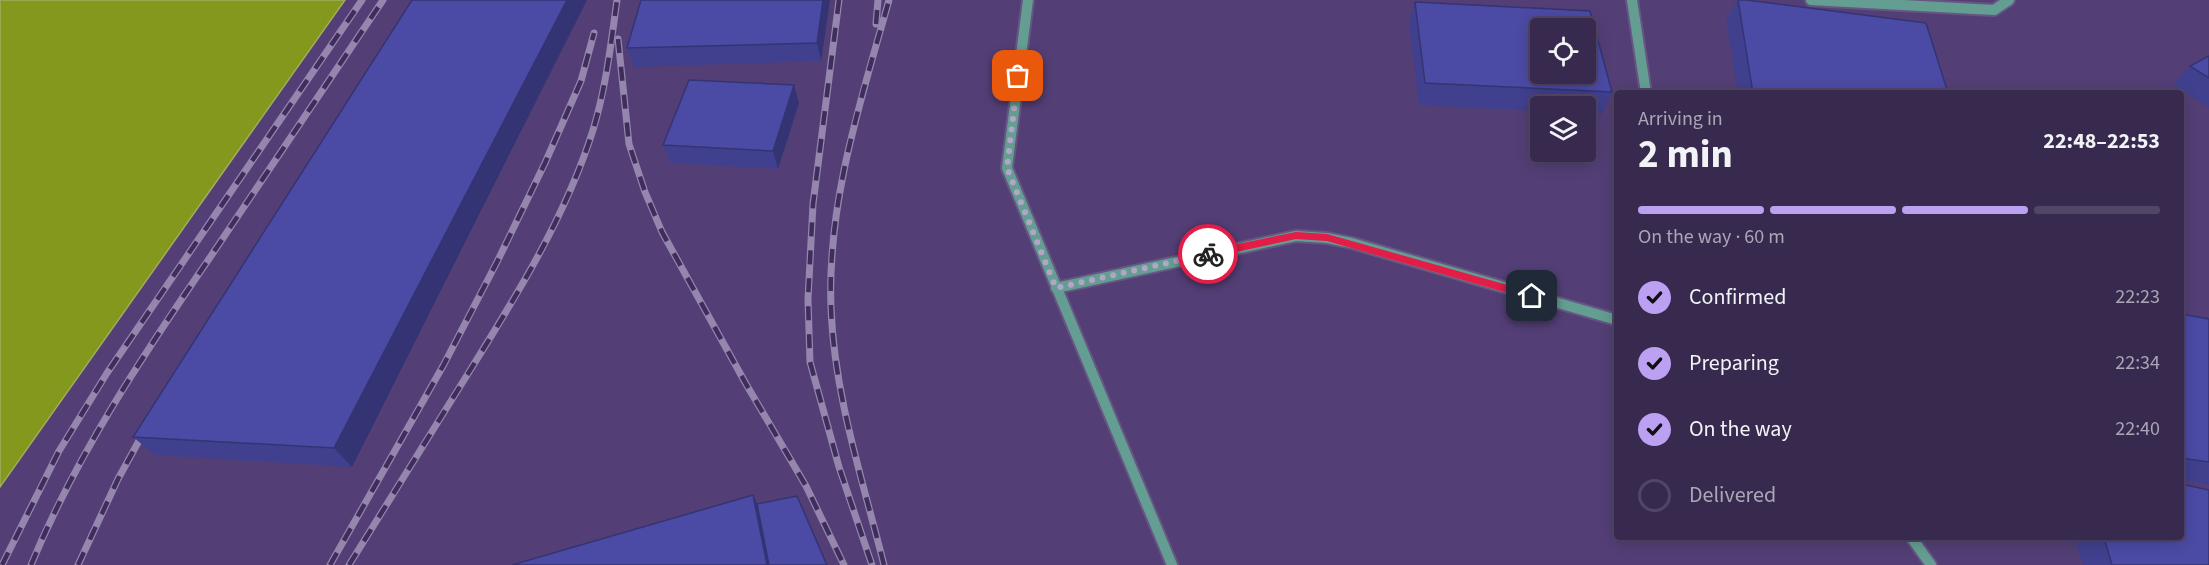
<!DOCTYPE html>
<html lang="en">
<head>
<meta charset="utf-8">
<style>
	body { margin:0; font-family:"Source Sans 3",sans-serif; background:#433658; color:#f1f3f6; height:100vh; display:flex; flex-direction:column; font-size:22px; white-space:nowrap }
	* { box-sizing:border-box; margin:0 }
	p { font-size:20px; color:#aba7b6 }
	.icon { flex:none; width:33px; height:33px; fill:none; stroke:currentColor; stroke-width:2; stroke-linecap:round; stroke-linejoin:round }
	.map { position:relative; flex:1; overflow:hidden }
	.details { position:absolute; left:1614px; top:90px; width:570px; height:450px; display:flex; flex-direction:column; background:#382a4e; border-radius:6px; box-shadow:0 3px 15px #0003,0 0 0 2px #524666 }
	.details>* { flex:none }
	.buttons { position:absolute; left:1530px; top:18px; display:grid; gap:12px }
	.buttons a { display:grid; place-items:center; width:66px; height:66px; border-radius:6px; background:#382a4e; box-shadow:0 3px 15px #0003,0 0 0 2px #524666; font-size:30px }
	.pin { position:absolute; display:grid; place-items:center; width:51px; height:51px; color:#fff; margin:-26px; border-radius:12px; box-shadow:0 3px 9px #0006 }
	.courier { position:absolute; display:grid; place-items:center; width:60px; height:60px; margin:-30px; border:4px solid #e11d48; border-radius:50%; background:#fff; color:#222; box-shadow:0 2px 8px #0007 }
	.summary em { font-style:normal; font-weight:700 }
	.summary div { display:flex; flex-direction:column-reverse }
	.summary { display:flex; align-items:center; justify-content:space-between; height:102px; padding:0 24px }
	h1 { font-size:39px; font-weight:700; line-height:45px }
	.bar { display:grid; grid-template-columns:repeat(4,1fr); gap:9px 6px; align-content:center; height:72px; padding:0 24px }
	.bar i { height:8px; border-radius:4px; background:#524666 }
	.bar .active { background:#bca0f2 }
	.bar p { grid-column:span 4 }
	ol { padding:0 24px; list-style:none }
	li { display:flex; align-items:center; gap:18px; height:66px }
	li p { margin-inline-start:auto }
	li .icon { padding:6px; border-radius:50%; background:#bca0f2; color:#111; stroke-width:4 }
	li:last-child { color:#aba7b6 }
	li i { width:33px; height:33px; border:3px solid #524666; border-radius:50% }
	.map>svg:first-child { display:block }
	.built { fill:#533f76; fill-rule:evenodd }
	.water { fill:#83981c; stroke:#a1ad5f; stroke-width:1.5 }
	.lines { fill:none; stroke-linecap:round; stroke-linejoin:round }
	.minor-casing { stroke:#665683; stroke-width:14 }
	.minor { stroke:#649e92; stroke-width:10 }
	.rail-casing { stroke:#9486ad; stroke-width:7 }
	.rail { stroke:#3f2e5d; stroke-width:4.5; stroke-dasharray:14; stroke-linecap:butt }
	.wall { fill:#40408e }
	.shaded-wall { fill:#343474 }
	.building { fill:#4b4ba5; stroke:#343474; stroke-width:1.5; fill-rule:evenodd }
	.route { fill:#e11d48 }
	.done { stroke:#b1a5c8; stroke-width:6; stroke-dasharray:0 10.8 }
</style>
</head>
<body>
<div class="map">
<svg width="2209" height="565" viewBox="0 0 2209 565">
	<rect width="100%" height="100%" fill="#4a3868"/>
	<!-- built -->
	<path class="built" d="M345,0H2209V565H0V487ZM1540,28H1586V74H1540ZM1617,93H2181V537H1617ZM1540,106H1586V152H1540Z"/>
	<!-- water -->
	<path class="water" d="M0,0H345L0,487Z"/>
	<g class="lines">
		<!-- minor casing -->
		<g class="minor-casing">
			<g id="minor">
				<path d="M1028,0L1007,168L1172,565"/>
				<path d="M1632,0L1646,93"/>
				<path d="M1811,0L1994,10L2009,0"/>
				<path d="M1056,288L1296,236L1327,238L1352,243L1617,320"/>
				<path d="M1911,537L1931,565"/>
			</g>
		</g>
		<!-- minor -->
		<use href="#minor" class="minor"/>
		<!-- rail casing -->
		<g class="rail-casing">
			<g id="rail">
				<path d="M839,0L813,204L808,299L810,362L839,467L872,565"/>
				<path d="M876,24L878,0"/>
				<path d="M618,39L629,144L645,192L662,232L746,384L806,486L844,565"/>
				<path d="M2,565L59,451L107,373L362,0"/>
				<path d="M31,565C77,454 143,355 211,256C268,171 326,85 383,0"/>
				<path d="M78,565L118,479L146,428"/>
				<path d="M330,565L443,366L497,262L545,163L581,81L594,33"/>
				<path d="M349,565C389,501 429,436 469,372C517,295 566,216 593,130C606,88 611,43 617,0"/>
				<path d="M884,565C863,481 834,395 831,307C827,202 861,100 889,0"/>
			</g>
		</g>
		<!-- rail -->
		<use href="#rail" class="rail"/>
	</g>
	<!-- wall -->
	<g class="wall">
		<path d="M412,0L352,467L155,455L133,437Z"/>
		<path d="M830,0L821,61L635,67L627,48Z"/>
		<path d="M1737,0H1746L1948,93H1738L1726,20Z"/>
		<path d="M1415,2L1612,92L1602,114L1586,113V106H1540V111L1419,105L1409,24Z"/>
		<path d="M2209,56V108L2173,84L2190,66Z"/>
		<path d="M794,85L799,103L778,169L670,163L663,145Z"/>
		<path d="M2181,314L2209,319V485L2181,480Z"/>
		<path d="M2075,537H2181L2209,565H2083Z"/>
	</g>
	<!-- shaded-wall -->
	<g class="shaded-wall">
		<path d="M567,0H587L352,467L334,448Z"/>
		<path d="M823,0H830L821,61L817,43Z"/>
		<path d="M794,85L799,103L778,169L773,151Z"/>
		<path d="M753,495L760,510L771,565H767Z"/>
	</g>
	<!-- building -->
	<g class="building">
		<path d="M412,0H567L334,448L133,437Z"/>
		<path d="M641,0H823L817,43L627,48Z"/>
		<path d="M1738,0H1746L1926,23L1948,93H1753Z"/>
		<path d="M1415,2L1590,11L1612,92L1425,83ZM1540,28H1586V74H1540Z"/>
		<path d="M2209,56V78L2190,66Z"/>
		<path d="M689,80L794,85L773,151L663,145Z"/>
		<path d="M2181,314L2209,319V462L2181,458Z"/>
		<path d="M2181,484L2209,490V565H2112L2104,537H2181Z"/>
		<path d="M753,495L767,565H512Z"/>
		<path d="M797,496L827,565H769L757,504Z"/>
	</g>
	<!-- route -->
	<path class="route" d="M1296,232L1327,234L1532,292L1537,296L1532,300L1327,241L1296,239L1208,258L1203,254L1208,250Z"/>
	<g class="lines">
		<!-- done -->
		<path class="done" d="M1018,76L1007,168L1056,288L1208,254"/>
	</g>
</svg>
<div class="buttons">
<a><svg class="icon" aria-label="locate" viewBox="0 0 24 24"><circle cx="12" cy="12" r="6"/><path d="M12 2v4M12 18v4M2 12h4M18 12h4"/></svg></a>
<a><svg class="icon" aria-label="layers" viewBox="0 0 24 24"><path d="M12 4l9 5-9 5-9-5zM3 14l9 5 9-5"/></svg></a>
</div>
<div class="pin" style="left:1018px;top:76px;background:#ea580c"><svg class="icon" aria-label="bag" viewBox="0 0 24 24"><path d="M5 8h14l-1 12H6zM9 8a3 3 0 0 1 6 0"/></svg></div>
<div class="pin" style="left:1532px;top:296px;background:#1f2937"><svg class="icon" aria-label="home" viewBox="0 0 24 24"><path d="M3 11l9-7 9 7M6 9v11h12V9"/></svg></div>
<div class="courier" style="left:1208px;top:254px"><svg class="icon" aria-label="bike" viewBox="0 0 24 24"><circle cx="6" cy="16" r="4"/><circle cx="18" cy="16" r="4"/><path d="M6 16l4-8h5l3 8M10 8l3 8H6M13 5h3"/></svg></div>
<section class="details">
<div class="summary"><div><h1>2 min</h1><p>Arriving in</p></div><em>22:48–22:53</em></div>
<div class="bar"><i class="active"></i><i class="active"></i><i class="active"></i><i></i><p>On the way · 60 m</p></div>
<ol>
<li><svg class="icon" aria-label="check" viewBox="0 0 24 24"><path d="M5 12l5 5 9-10"/></svg>Confirmed<p>22:23</p></li>
<li><svg class="icon" aria-label="check" viewBox="0 0 24 24"><path d="M5 12l5 5 9-10"/></svg>Preparing<p>22:34</p></li>
<li><svg class="icon" aria-label="check" viewBox="0 0 24 24"><path d="M5 12l5 5 9-10"/></svg>On the way<p>22:40</p></li>
<li><i></i>Delivered</li>
</ol>
</section>
</div>
</body>
</html>
